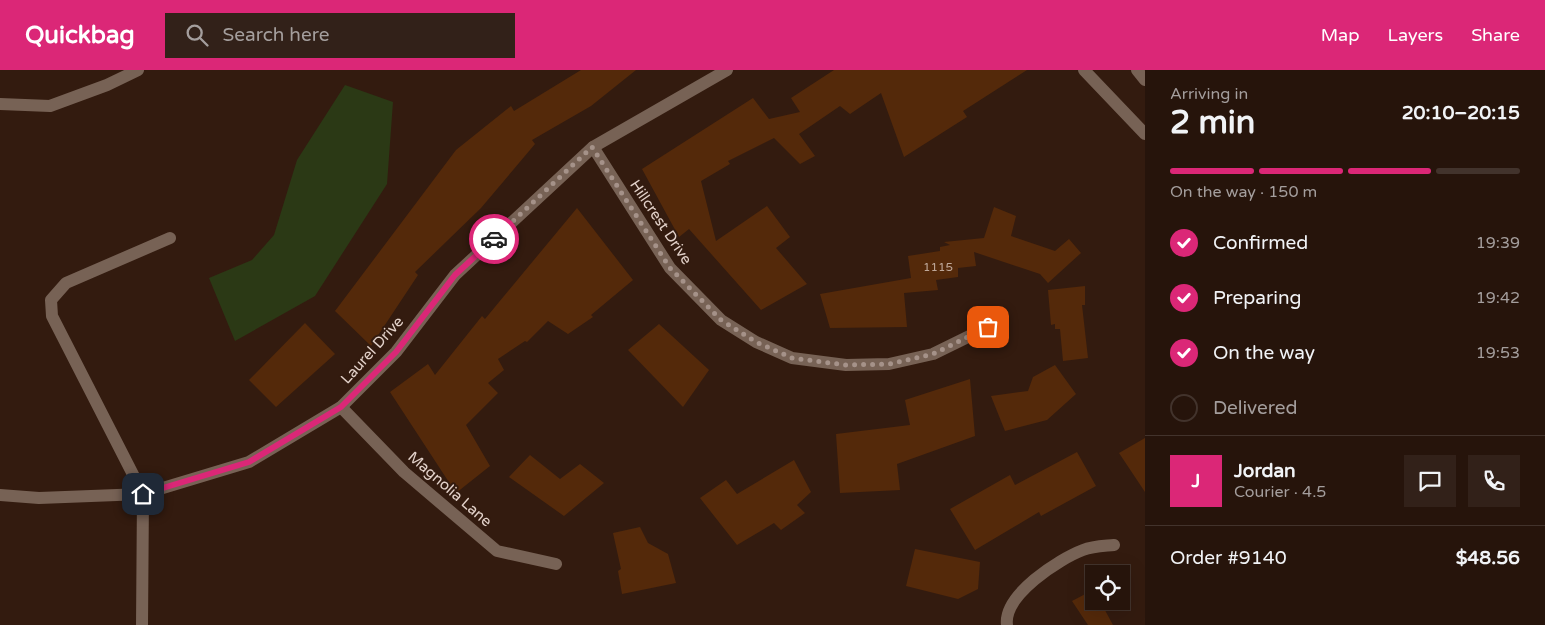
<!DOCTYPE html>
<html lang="en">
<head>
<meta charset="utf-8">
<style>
	body { margin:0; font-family:"Varela Round",sans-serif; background:#322119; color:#f1f3f6; height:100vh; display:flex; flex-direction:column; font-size:19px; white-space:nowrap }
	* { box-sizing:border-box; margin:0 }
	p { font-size:16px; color:#a49e9d }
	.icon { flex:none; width:28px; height:28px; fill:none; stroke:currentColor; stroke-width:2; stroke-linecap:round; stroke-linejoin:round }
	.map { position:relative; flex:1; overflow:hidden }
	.side { display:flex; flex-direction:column; background:#26140b; width:400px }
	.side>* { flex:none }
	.tools { position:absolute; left:1085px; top:495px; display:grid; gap:10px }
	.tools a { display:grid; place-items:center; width:45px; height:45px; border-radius:0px; background:#26140b; box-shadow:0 5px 20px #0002,0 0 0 1px #42332c; font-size:25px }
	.pin { position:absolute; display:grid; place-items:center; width:42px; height:42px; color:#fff; margin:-21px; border-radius:10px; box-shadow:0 2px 8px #0006 }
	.courier { position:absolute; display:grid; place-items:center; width:50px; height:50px; margin:-25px; border:4px solid #db2777; border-radius:50%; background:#fff; color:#222; box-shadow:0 1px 6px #0007 }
	.headline em { font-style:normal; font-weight:700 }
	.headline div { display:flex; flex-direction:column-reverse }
	.headline { display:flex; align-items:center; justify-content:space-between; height:85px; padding:0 25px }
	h1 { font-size:32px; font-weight:700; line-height:38px }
	.bar { display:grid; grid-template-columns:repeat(4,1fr); gap:8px 5px; align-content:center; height:60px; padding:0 25px }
	.bar i { height:6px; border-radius:4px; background:#42332c }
	.bar .on { background:#db2777 }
	.bar p { grid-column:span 4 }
	.line { display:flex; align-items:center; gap:12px; padding:0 25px; border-top:1px solid #42332c }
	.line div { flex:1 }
	.round { display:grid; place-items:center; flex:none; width:52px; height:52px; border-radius:0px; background:#322119 }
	ol { padding:0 25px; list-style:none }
	li { display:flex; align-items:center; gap:15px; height:55px }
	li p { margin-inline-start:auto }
	li .icon { padding:5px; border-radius:50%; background:#db2777; color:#fff; stroke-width:4 }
	li:last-child { color:#a49e9d }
	li i { width:28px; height:28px; border:2px solid #42332c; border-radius:50% }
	header { display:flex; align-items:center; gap:30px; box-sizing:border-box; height:70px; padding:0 25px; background:#db2777; color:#fff }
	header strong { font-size:24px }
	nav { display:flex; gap:28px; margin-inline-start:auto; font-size:18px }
	.search { width:350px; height:45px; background:#322119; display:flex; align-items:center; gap:12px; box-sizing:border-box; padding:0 18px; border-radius:0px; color:#a49e9d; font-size:19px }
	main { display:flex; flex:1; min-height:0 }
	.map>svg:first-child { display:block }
	.green { fill:#2b3915 }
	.building { fill:#54290a }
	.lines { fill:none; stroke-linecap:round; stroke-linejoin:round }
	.minor { stroke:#776255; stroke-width:12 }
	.done { stroke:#a59289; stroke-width:5; stroke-dasharray:0 9 }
	.route { stroke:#db2777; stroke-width:6 }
	.labels { text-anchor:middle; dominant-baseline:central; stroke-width:4; stroke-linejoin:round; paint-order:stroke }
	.number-label { font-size:12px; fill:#bfa89a }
	.street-label { font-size:15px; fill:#e3d2ca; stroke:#331b0f }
</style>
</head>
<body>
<header>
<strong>Quickbag</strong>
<div class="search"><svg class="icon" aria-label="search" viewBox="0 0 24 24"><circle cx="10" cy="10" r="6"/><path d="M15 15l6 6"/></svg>Search here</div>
<nav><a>Map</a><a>Layers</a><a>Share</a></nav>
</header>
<main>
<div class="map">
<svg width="1145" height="555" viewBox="0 0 1145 555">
	<rect width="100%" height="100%" fill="#331b0f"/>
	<!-- green -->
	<path class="green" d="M345,15L393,32L387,114L315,226L235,271L209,208L252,190L274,165L297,90Z"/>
	<!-- building -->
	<g class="building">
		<path d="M581,0H636L591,36L532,70L535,74L481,138L415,202L418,205L371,276L335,241L456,80L511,36L514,41Z"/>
		<path d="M834,0H1027L963,41L967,47L904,87L881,23L850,44L840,36L799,64L815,86L800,94L774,68L728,91L730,94L701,111L716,171L767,136L790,167L776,178L807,214L761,240L689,159L679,167L642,99L753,28L769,49L800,42L791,28Z"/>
		<path d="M994,137L1016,146L1011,166L1055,181L1069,169L1081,183L1048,213L1040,204L974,182L976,196L958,198V207L936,210L938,220L904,223L907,257L830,258L820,224L911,208L908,186L940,181V177L950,175L944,172L984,168Z"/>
		<path d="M577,138L633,210L591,245L593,247L568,264L548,251L527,272L525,271L498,289L504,300L488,313L498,323L466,355L490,396L456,423L390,322L428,294L435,305L482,246L485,249Z"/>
		<path d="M1085,216V235H1082L1088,288L1063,291L1060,259H1055V254L1051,255L1048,220Z"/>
		<path d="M305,253L335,284L276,337L249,310Z"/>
		<path d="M659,254L709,300L683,337L628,280Z"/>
		<path d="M1055,295L1076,324L1047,350L1005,361L991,326L1028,321L1033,307Z"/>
		<path d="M970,309L975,366L897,394L900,420L840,423L836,364L910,355L905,330Z"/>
		<path d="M1145,368V422L1119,383Z"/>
		<path d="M1077,382L1096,416L1041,446L1039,442L975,480L950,439L1010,405L1015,415Z"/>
		<path d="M530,385L560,409L580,394L604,413L564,446L509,407Z"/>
		<path d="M794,390L811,422L797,435L805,443L781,460L774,453L737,475L700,428L726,410L737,424Z"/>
		<path d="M640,457L648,473L668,484L676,513L622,524L618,501L621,499L613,463Z"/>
		<path d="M915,479L980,492L978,519L958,529L906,516Z"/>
		<path d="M1093,520L1094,531H1100L1113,555H1088L1072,531Z"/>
	</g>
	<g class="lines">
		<!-- minor -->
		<g class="minor">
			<path d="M1084,0L1145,64"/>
			<path d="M1137,0L1145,10"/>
			<path d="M0,34L50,36L107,15L138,0"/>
			<path d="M593,77L670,198L721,250L756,272L792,288L846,295L889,294L933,284L988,257"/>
			<path d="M341,337L404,402L497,481L556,494"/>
			<path d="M0,425L39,428L143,424L249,392L341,337L396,282L455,205L593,77L727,0"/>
			<path d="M142,555L143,424L52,246L51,230L66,213L170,168"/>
			<path d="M1007,555C1003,525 1059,489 1083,480C1093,476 1105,476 1114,475"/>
		</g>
	</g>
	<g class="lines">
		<!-- done -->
		<path class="done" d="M494,169L592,77L670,198L721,250L756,272L792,288L846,295L889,294L933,284L988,257"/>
		<!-- route -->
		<path class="route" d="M143,424L249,392L341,337L396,282L455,205L494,169"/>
	</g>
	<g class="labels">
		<!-- number labels -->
		<g class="number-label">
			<text x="938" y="197">1115</text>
		</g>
		<!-- street labels -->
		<g class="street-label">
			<text transform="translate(661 152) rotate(56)">Hillcrest Drive</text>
			<text transform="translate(372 280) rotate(-48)">Laurel Drive</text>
			<text transform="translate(450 419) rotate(41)">Magnolia Lane</text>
		</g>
	</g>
</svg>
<div class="tools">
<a><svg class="icon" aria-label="locate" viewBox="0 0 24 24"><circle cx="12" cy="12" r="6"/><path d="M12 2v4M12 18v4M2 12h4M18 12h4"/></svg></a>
</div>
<div class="pin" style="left:988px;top:257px;background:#ea580c"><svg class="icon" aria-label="bag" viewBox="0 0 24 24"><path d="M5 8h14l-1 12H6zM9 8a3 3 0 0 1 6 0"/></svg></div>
<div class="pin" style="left:143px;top:424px;background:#1f2937"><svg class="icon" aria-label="home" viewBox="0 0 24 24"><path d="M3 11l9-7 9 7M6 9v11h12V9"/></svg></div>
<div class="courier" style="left:494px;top:169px"><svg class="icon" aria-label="car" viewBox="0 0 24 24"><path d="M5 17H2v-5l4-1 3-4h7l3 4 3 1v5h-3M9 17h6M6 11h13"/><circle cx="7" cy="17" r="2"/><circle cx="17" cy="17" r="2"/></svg></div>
</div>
<section class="side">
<div class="headline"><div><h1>2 min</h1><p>Arriving in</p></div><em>20:10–20:15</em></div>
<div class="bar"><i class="on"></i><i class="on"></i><i class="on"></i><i></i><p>On the way · 150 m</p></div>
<ol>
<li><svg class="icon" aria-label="check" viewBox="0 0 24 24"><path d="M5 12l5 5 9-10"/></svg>Confirmed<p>19:39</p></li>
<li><svg class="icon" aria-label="check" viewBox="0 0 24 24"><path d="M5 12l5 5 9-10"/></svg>Preparing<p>19:42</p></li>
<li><svg class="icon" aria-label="check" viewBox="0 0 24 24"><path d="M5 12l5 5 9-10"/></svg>On the way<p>19:53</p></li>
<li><i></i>Delivered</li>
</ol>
<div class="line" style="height:90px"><b class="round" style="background:#db2777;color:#fff">J</b><div><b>Jordan</b><p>Courier · 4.5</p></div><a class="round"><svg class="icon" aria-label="chat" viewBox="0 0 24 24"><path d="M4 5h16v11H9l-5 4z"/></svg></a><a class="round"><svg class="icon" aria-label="phone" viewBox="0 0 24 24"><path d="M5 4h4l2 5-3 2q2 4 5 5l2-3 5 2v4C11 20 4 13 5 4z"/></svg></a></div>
<div class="line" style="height:65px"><div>Order #9140</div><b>$48.56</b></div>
</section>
</main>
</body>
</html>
